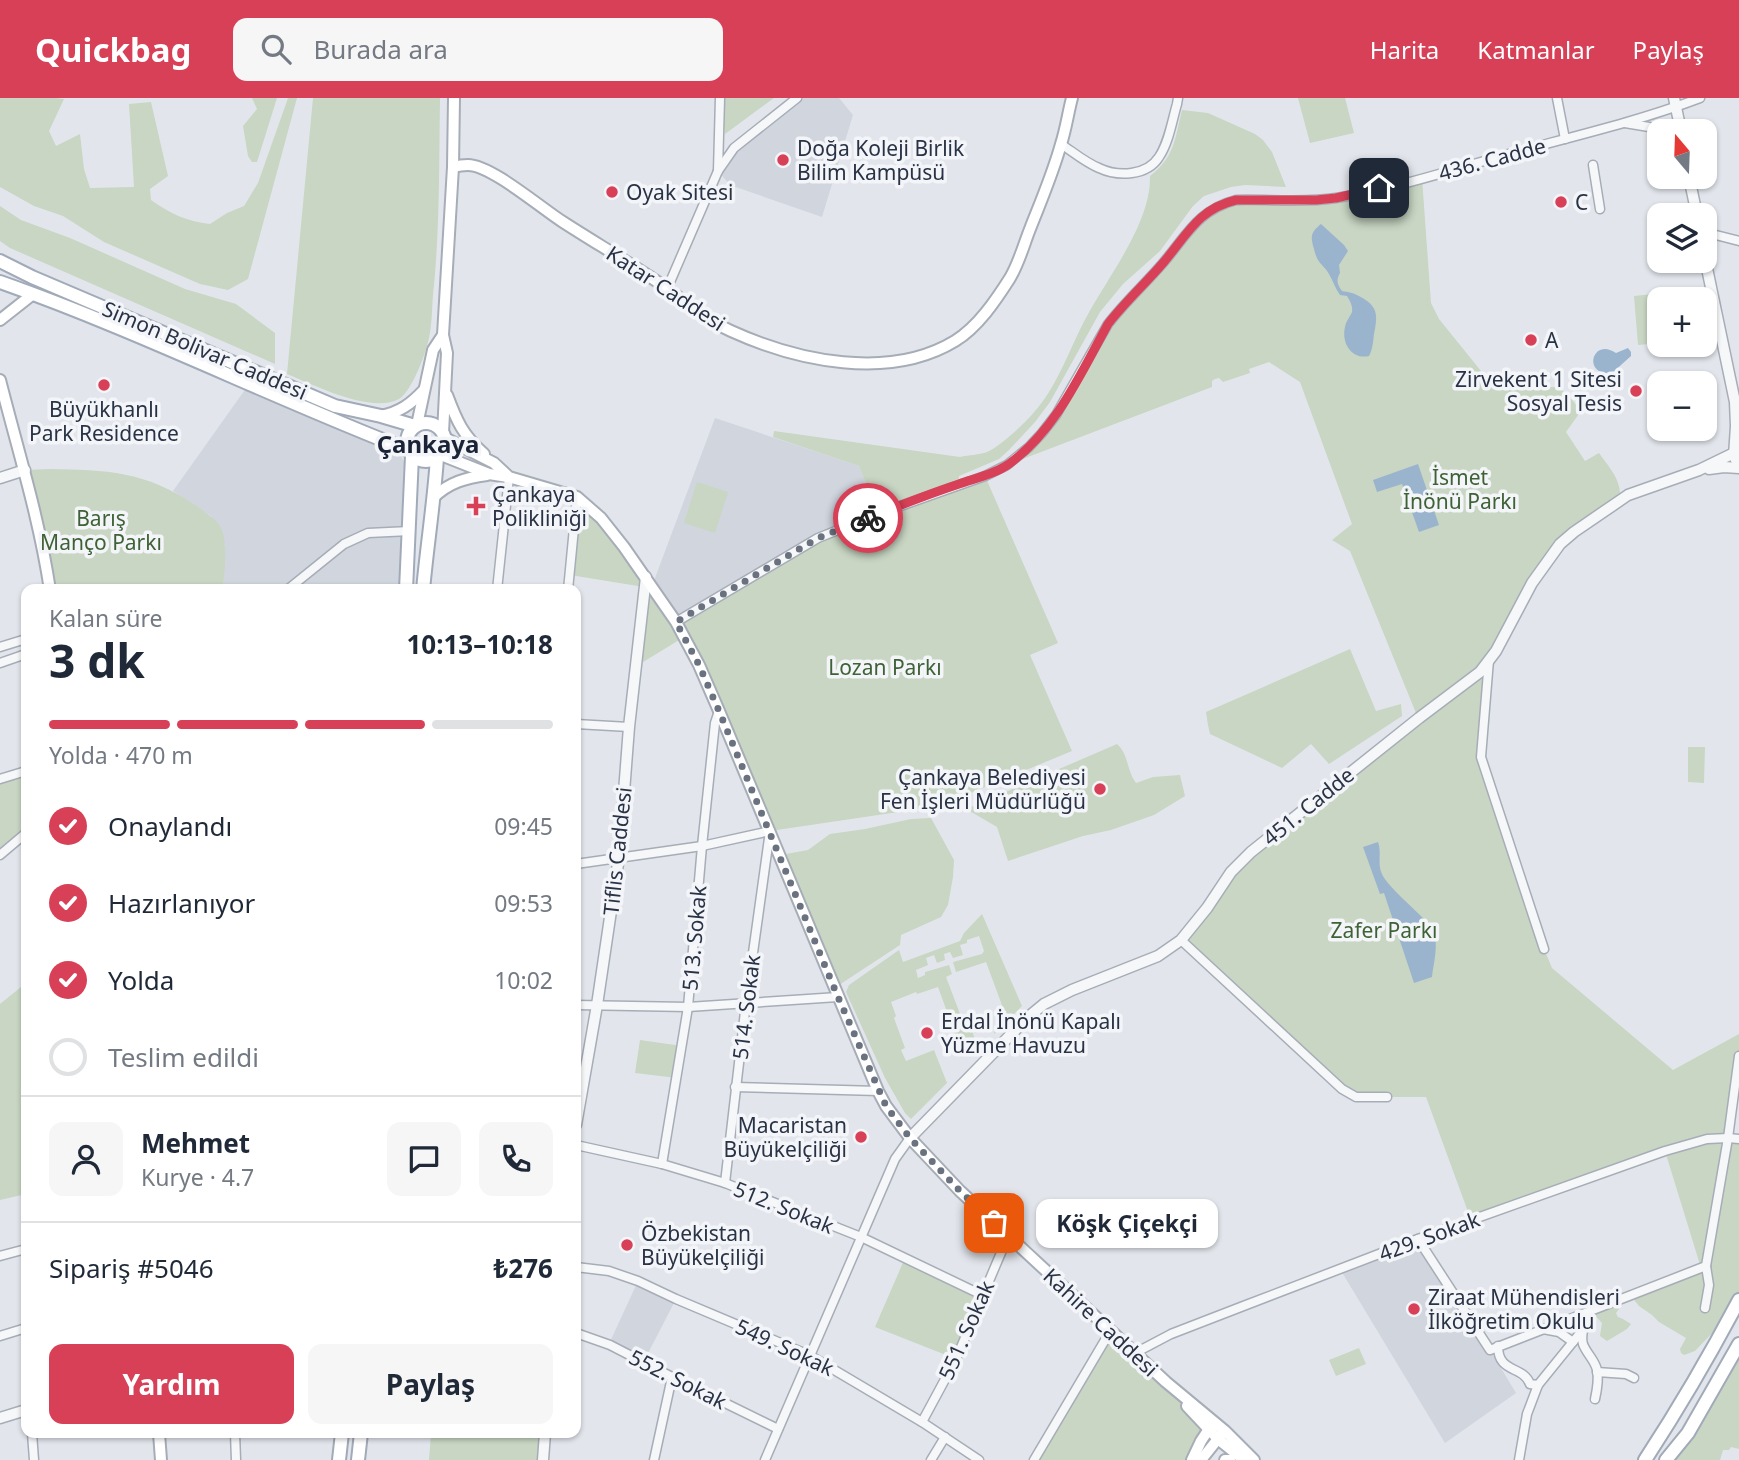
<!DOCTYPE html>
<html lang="tr">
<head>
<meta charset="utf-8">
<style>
	body { margin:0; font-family:"Noto Sans",sans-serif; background:#f6f6f7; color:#1f2937; height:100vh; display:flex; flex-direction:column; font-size:26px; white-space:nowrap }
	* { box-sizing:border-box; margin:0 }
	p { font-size:23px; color:#747a83 }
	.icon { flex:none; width:38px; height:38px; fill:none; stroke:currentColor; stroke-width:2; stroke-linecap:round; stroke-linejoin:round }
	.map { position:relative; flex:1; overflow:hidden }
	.details { position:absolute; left:21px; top:486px; width:560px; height:854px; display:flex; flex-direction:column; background:#fff; border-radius:14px; box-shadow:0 2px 5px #0004 }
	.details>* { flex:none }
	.needle { width:46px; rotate:341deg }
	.controls { position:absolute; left:1647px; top:21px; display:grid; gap:14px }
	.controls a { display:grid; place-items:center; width:70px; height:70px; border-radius:14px; background:#fff; box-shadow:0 2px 5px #0004; font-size:35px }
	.pin { position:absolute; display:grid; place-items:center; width:60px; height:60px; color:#fff; margin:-30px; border-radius:14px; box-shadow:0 4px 10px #0006 }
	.courier { position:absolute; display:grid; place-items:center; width:70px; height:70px; margin:-35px; border:5px solid #d84057; border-radius:50%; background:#fff; color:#222; box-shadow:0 2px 9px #0007 }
	.bubble { position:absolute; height:49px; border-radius:14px; background:#fff; box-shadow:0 2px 5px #0004; font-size:23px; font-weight:700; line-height:49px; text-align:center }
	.headline em { font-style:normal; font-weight:700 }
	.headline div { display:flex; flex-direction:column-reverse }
	.headline { display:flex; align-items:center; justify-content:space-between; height:119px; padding:0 28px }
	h1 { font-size:46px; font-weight:700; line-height:52px }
	.bar { display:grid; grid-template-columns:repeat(4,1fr); gap:10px 7px; align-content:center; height:84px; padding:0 28px }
	.bar i { height:9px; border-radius:5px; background:#e0e1e3 }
	.bar .selected { background:#d84057 }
	.bar p { grid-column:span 4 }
	.line { display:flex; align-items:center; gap:18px; padding:0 28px; border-top:2px solid #e0e1e3 }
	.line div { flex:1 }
	.round { display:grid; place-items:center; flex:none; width:74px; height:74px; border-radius:14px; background:#f6f6f7 }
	ol { padding:0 28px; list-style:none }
	li { display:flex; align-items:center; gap:21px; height:77px }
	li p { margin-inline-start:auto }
	li .icon { padding:7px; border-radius:50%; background:#d84057; color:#fff; stroke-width:4 }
	li:last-child { color:#747a83 }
	li i { width:38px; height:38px; border:4px solid #e0e1e3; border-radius:50% }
	.cta { display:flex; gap:14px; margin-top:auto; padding:14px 28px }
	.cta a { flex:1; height:80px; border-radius:14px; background:#d84057; color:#fff; font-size:28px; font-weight:700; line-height:80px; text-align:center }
	.cta a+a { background:#f6f6f7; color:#1f2937 }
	header { display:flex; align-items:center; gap:42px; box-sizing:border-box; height:98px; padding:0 35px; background:#d84057; color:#fff }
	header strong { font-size:33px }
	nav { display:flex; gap:38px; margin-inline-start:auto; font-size:24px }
	.search { width:490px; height:63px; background:#f6f6f7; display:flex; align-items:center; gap:18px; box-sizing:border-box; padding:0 24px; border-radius:14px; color:#747a83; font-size:26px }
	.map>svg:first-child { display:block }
	.built { fill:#d0d5de }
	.green { fill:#c8d6c3 }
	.water { fill:#9bb4ce }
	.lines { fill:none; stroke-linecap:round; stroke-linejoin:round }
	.minor-casing { stroke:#a7adb7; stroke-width:11 }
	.tertiary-casing { stroke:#a7adb7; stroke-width:13 }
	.secondary-casing { stroke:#a7adb7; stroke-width:14 }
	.primary-casing { stroke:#a1aab8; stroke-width:16 }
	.minor { stroke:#f6f7f9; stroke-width:8 }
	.tertiary { stroke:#f6f7f9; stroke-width:10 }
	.secondary { stroke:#fff; stroke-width:10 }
	.primary { stroke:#fff; stroke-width:12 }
	.done { stroke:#6a727f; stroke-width:7; stroke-dasharray:0 12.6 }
	.route { stroke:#d84057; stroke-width:9 }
	.poi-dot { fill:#d84057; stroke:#f3f5f9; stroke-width:2.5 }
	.labels { text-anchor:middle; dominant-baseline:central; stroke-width:7; stroke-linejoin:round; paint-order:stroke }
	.poi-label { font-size:21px; fill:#293345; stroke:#f3f5f9; text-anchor:start }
	.street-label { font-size:21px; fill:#293345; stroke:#f3f5f9 }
	.park-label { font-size:21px; fill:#3e6235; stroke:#f3f5f9 }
	.quarter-label { font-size:24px; font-weight:bold; fill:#1b2436; stroke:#f3f5f9 }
</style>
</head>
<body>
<header>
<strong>Quickbag</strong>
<div class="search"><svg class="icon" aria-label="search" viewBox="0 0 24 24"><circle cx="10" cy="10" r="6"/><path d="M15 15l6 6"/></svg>Burada ara</div>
<nav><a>Harita</a><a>Katmanlar</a><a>Paylaş</a></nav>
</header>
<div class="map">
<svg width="1739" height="1362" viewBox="0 0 1739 1362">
	<rect width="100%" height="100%" fill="#e2e6ec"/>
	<!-- built -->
	<g class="built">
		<path d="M797,0H839L853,17L822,119L730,87L718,73L734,50Z"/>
		<path d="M254,279L319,307L332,320L383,342L401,358L406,367V492H300L292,488L287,492H223L225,447L211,418L173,393Z"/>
		<path d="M715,320L859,368L878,416L676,524L652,488Z"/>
		<path d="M1418,1141L1490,1252L1516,1295L1445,1345L1340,1171Z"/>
		<path d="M638,1183L676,1201L644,1263L609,1246Z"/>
	</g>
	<!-- green -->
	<g class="green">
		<path d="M0,0H55L64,1L49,33L56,48L80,36L84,71L90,90L134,89L129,6L151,4L168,78L150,91L151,102C171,116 186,123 210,126L227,115L244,108L258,85L288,0H297L248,181L228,192L200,186L104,144L63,118L34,108L0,89Z"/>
		<path d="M252,0H277L257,64H252L248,58L243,28L257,11Z"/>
		<path d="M313,0H440C439,66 440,132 433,197C432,211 432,226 429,240C426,255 412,293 399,301C371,316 314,287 287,276Z"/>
		<path d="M725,0H774L725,36L724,27Z"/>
		<path d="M1298,0H1345L1354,35L1310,45Z"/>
		<path d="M1182,12L1208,15L1255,36L1263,42L1272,54L1286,89L1245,87L1231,89L1204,98L1193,108L1160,153L1123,186L1100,214L1050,304L1035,324L1009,352L999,361L959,378L958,386L985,378L1058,545L1030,557L1072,653L939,708L770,733L684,539L635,569L644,489L570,477L577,399L601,420L676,524L818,440L878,416L859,368L773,339L774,333L960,359C969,357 979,357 987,354C1001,348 1026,324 1036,312C1059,285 1070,249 1087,218C1109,177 1151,125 1150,78C1175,59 1175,40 1182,12Z"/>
		<path d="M1422,80L1431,205L1439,221L1481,273L1496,285L1514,289H1554C1566,292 1573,303 1581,313L1566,334L1585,363L1599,355C1608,368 1621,381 1620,398L1559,447L1489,562L1481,659L1544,851L1552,870L1673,972L1739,936V958L1728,1039L1739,1041V1202L1716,1231L1695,1253L1684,1257L1681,1255L1680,1251L1686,1240L1659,1224L1652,1217L1639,1208L1630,1197L1701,1170L1665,1053L1471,1122L1426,999H1356L1181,842L1231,774L1418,620L1350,453L1332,442L1352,426L1300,284L1269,264L1249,271L1250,275L1223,284L1219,280L1215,281L1212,283V289L1007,367L1042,335L1108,226L1195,124L1224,105L1316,102Z"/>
		<path d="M0,108L21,122L70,140L185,191L236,206L275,235V266L10,150L0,143Z"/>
		<path d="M1664,195L1665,201H1659V245L1638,247L1634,198Z"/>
		<path d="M50,371C106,372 146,373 195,407C205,414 217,421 222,432C228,451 224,473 223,492H50L25,372Z"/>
		<path d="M697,384L728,394L715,435L684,425Z"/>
		<path d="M1350,551L1376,613L1401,606L1402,618L1329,666L1311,646L1282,670L1210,636L1208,627L1206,614Z"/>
		<path d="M1117,646C1129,657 1126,671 1136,685L1153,679L1180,677L1185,698L1154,717L1111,732L1083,738L1008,763L997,729L968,712L971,709Z"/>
		<path d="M1688,649H1705L1704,685L1688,684Z"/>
		<path d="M26,673V729L19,740L0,757V681Z"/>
		<path d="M931,720L954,762L953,779L948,807L941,819L901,837L900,847L839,887L786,756L808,752L830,736L865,731L911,721Z"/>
		<path d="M982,816L1022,908L994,936C993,928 1002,923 1006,918L986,864L956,874L953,864L982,856L984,853L979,838L967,842V845L960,847L963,857L953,860L950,854L944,856L945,862L937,865L934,857L926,860L928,867L916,872L918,880L925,877V874L949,867L952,876L946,879L967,934L972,932L975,942L962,947L961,943L958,944L938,889L917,896L916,894L891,904L896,918L894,920L905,950L901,952L906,963L934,952L947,985L911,1021L905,1015L885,980L846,894L849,887L899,852L903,864L960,843L964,835Z"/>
		<path d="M26,885V1096L0,1102V906Z"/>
		<path d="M640,942L682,948L677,980L635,975Z"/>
		<path d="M905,1160L982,1197L956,1261L875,1229Z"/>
		<path d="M1622,1202V1207L1616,1215L1618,1219L1623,1221L1631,1226L1627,1231L1607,1243L1600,1238L1602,1225L1591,1213Z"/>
		<path d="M1111,1232L1166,1284L1209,1331L1192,1362H1034Z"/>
		<path d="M1739,1246V1351L1731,1349L1729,1352H1723L1720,1362H1666Z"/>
		<path d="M1359,1250L1366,1266L1336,1278L1329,1262Z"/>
		<path d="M431,1335L498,1339L499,1335H545L543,1362H429Z"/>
	</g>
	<!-- water -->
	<g class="water">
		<path d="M1321,126L1344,147L1348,153L1339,167L1340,175C1336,182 1337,186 1342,193C1349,194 1353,195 1359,198C1378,208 1378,216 1374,236C1373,243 1373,251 1369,258C1352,262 1341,245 1345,229C1346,223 1350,219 1352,214C1353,208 1350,203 1347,198L1340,197C1335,190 1333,183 1329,176C1326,170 1321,167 1318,162C1317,161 1314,152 1314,151C1310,138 1311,134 1321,126Z"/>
		<path d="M1628,250L1631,254V258L1611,276C1607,275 1603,275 1599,273C1589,267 1593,251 1605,251C1608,251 1613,253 1616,255Z"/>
		<path d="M1418,366L1439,427L1419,434L1402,386L1377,394L1373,382Z"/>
		<path d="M1378,744C1382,755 1377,766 1382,776C1386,787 1421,817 1431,828C1440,843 1434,862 1432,879L1414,885L1384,795L1380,796L1363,749Z"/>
	</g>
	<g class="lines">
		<!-- minor casing -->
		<g class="minor-casing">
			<g id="minor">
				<path d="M1557,0L1565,41"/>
				<path d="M1625,25L1649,29L1659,35"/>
				<path d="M1061,46C1073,54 1086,65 1099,70C1118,79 1147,78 1159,59C1169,44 1172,23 1177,6L1178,0"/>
				<path d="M1593,67L1600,111"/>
				<path d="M718,73L720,0"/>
				<path d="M1704,134L1739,143"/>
				<path d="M667,191L718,73L734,50L797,0"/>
				<path d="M287,492L344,446L368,435L410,433"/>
				<path d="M497,492L509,379"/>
				<path d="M568,492L577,399"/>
				<path d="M676,524L818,440L878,416L985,378L1007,367L1029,349L1042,335L1056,317L1108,226C1125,204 1145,186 1163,165C1187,137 1198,112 1236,102C1269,101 1304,105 1336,100C1394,91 1455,71 1512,55C1575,38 1639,23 1700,0"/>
				<path d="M0,549L26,541"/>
				<path d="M1489,562L1481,659L1544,851"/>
				<path d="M0,565L26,556"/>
				<path d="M576,626L629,629"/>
				<path d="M0,681L26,673"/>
				<path d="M0,757L26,735"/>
				<path d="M576,766L702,748L770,733L746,905L725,1085"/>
				<path d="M1181,842L1342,991L1356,999H1387"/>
				<path d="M576,907L688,909L838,899"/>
				<path d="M735,989L878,993"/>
				<path d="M576,1047L662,1066L725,1085L861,1139L982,1197"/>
				<path d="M662,1066L688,909L702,748L715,625L719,613"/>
				<path d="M1418,1141L1490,1252L1706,1168L1728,1040L1739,958"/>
				<path d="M0,1158L26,1151"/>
				<path d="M576,1169L609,1173L638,1183L676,1201L809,1257L922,1324L979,1362"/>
				<path d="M1705,1210L1709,1187L1706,1168"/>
				<path d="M1591,1213C1586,1221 1580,1236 1583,1246C1586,1255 1595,1262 1597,1272C1599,1281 1597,1292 1595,1301"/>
				<path d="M1543,1231L1559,1234L1573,1244"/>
				<path d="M576,1235L610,1247L672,1279L778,1331"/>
				<path d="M0,1238L26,1230"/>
				<path d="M1498,1248C1498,1276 1523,1267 1530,1286L1538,1287"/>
				<path d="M1135,1255L1171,1236L1246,1207L1418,1141L1665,1053L1707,1041L1728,1040L1739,1041"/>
				<path d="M1597,1274L1626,1276L1634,1280"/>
				<path d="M922,1324L956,1261L1003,1150L1011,1141"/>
				<path d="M32,1335L34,1362"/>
				<path d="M235,1335L236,1362"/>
				<path d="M654,1362L672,1279"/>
				<path d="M765,1362L895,1061L910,1040"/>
				<path d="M931,1362L945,1339"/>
				<path d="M1034,1362L1111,1232"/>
				<path d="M1519,1362L1527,1316L1538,1287L1585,1229"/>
			</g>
		</g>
		<!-- tertiary casing -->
		<g class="tertiary-casing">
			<g id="tertiary">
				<path d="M1674,0L1681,33"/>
				<path d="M1689,79L1697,117"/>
				<path d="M1704,156L1735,304L1736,328L1734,358L1739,368"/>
				<path d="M1709,371L1724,369L1739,370"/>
				<path d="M0,380L25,372"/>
				<path d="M576,1027L597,907L619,759L629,629L646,479"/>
				<path d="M910,1040L1027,920L1044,906L1072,892L1158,858L1181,842L1207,810L1231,774L1251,754L1419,620L1480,574L1496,553L1532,485L1560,446L1574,434L1628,397L1699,372L1734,355"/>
				<path d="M0,1320L26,1312"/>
				<path d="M543,1362L545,1335"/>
			</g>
		</g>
		<!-- secondary casing -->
		<g class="secondary-casing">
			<g id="secondary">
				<path d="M453,69C457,68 463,67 468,67C491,67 541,110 563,124C597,146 632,166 665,189C687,205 706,222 731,233C797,263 889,283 955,243C978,229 996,202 1010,180C1019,165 1024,146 1030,131C1041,103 1053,75 1061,46C1066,31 1068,15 1072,0"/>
				<path d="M0,222L33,196"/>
				<path d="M0,282C18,353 39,419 50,492"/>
				<path d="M447,297C457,324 463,337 484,356"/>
				<path d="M381,318C400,314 411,306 424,292"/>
				<path d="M417,327L433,252L443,237"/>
				<path d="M443,335L447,255L443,237L453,69L454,0"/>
				<path d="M445,340L494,365L509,379L577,399L601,420L624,449L676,524L699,567L719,613L878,993L886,1008L910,1040L960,1093L1166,1284L1225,1333L1254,1362"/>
				<path d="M441,357L489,376L508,379"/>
				<path d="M433,400C449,384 466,380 487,377"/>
				<path d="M1187,1308L1218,1341L1244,1362"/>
				<path d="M159,1335L161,1362"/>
				<path d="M1192,1362L1201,1343L1213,1325"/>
				<path d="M1201,1362L1221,1337"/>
				<path d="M1225,1362H1230"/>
			</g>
		</g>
		<!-- primary casing -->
		<g class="primary-casing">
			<g id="primary">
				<path d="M0,163L32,179L335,308L381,318L415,328"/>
				<path d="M0,184C139,233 271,299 408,352"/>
				<circle cx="426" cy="344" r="19"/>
				<path d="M406,492L412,358"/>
				<path d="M423,492C427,448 434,404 437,360"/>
				<path d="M339,1362L342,1335"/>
				<path d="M358,1362L361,1335"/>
				<path d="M1645,1362C1679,1310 1710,1257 1739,1202"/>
				<path d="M1666,1362L1688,1335L1739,1246"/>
			</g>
		</g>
		<!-- minor -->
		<use href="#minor" class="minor"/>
		<!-- tertiary -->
		<use href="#tertiary" class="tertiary"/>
		<!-- secondary -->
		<use href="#secondary" class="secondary"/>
		<!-- primary -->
		<use href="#primary" class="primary"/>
	</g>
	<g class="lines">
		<!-- done -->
		<path class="done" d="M868,420L818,440L676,524L699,567L719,613L838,899L886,1008L910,1040L960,1093L994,1125"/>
		<!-- route -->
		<path class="route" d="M868,420C898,408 929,396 959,386C976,380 995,376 1009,366C1056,332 1081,275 1108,226C1125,204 1145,186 1163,165C1187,137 1198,111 1236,102H1316L1336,100L1379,90"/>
	</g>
	<!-- markers -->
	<g class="poi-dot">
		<circle cx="783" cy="62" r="7"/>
		<circle cx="612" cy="94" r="7"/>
		<circle cx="1561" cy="104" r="7"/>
		<circle cx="1531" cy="242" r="7"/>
		<circle cx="104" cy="287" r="7"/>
		<circle cx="1636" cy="293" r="7"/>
		<path d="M472.5 397.5h7v7h7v7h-7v7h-7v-7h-7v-7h7z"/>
		<circle cx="1100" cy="691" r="7"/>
		<circle cx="927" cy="935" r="7"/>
		<circle cx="861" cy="1039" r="7"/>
		<circle cx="627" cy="1147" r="7"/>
		<circle cx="1414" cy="1211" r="7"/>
	</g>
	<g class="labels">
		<!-- poi labels -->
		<g class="poi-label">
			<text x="797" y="50">Doğa Koleji Birlik<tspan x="797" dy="24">Bilim Kampüsü</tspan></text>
			<text x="626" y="94">Oyak Sitesi</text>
			<text x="1575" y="104">C</text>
			<text x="1545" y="242">A</text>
			<text x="1622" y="281" text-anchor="end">Zirvekent 1 Sitesi<tspan x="1622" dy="24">Sosyal Tesis</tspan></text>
			<text x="104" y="311" text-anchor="middle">Büyükhanlı<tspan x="104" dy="24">Park Residence</tspan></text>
			<text x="492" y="396">Çankaya<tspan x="492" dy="24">Polikliniği</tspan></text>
			<text x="1086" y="679" text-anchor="end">Çankaya Belediyesi<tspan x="1086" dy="24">Fen İşleri Müdürlüğü</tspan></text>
			<text x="941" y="923">Erdal İnönü Kapalı<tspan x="941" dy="24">Yüzme Havuzu</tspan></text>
			<text x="847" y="1027" text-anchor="end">Macaristan<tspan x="847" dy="24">Büyükelçiliği</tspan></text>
			<text x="641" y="1135">Özbekistan<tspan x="641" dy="24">Büyükelçiliği</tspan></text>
			<text x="1428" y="1199">Ziraat Mühendisleri<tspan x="1428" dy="24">İlköğretim Okulu</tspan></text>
		</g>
		<!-- street labels -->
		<g class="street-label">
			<text transform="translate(1492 61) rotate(-15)">436. Cadde</text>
			<text transform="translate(666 190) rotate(33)">Katar Caddesi</text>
			<text transform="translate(205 252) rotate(23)">Simon Bolivar Caddesi</text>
			<text transform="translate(1308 708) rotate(-39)">451. Cadde</text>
			<text transform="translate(617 753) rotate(-84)">Tiflis Caddesi</text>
			<text transform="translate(694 840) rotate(-85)">513. Sokak</text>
			<text transform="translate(746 909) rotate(-83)">514. Sokak</text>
			<text transform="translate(784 1109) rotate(22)">512. Sokak</text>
			<text transform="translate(1429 1138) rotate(-20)">429. Sokak</text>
			<text transform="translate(1101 1224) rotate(43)">Kahire Caddesi</text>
			<text transform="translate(966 1232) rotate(-66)">551. Sokak</text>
			<text transform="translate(785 1249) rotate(25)">549. Sokak</text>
			<text transform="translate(678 1281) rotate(27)">552. Sokak</text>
		</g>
		<!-- park labels -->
		<g class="park-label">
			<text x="1460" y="379">İsmet<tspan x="1460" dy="24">İnönü Parkı</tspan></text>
			<text x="101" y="420">Barış<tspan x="101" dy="24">Manço Parkı</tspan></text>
			<text x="885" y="569">Lozan Parkı</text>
			<text x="1384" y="832">Zafer Parkı</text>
		</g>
		<!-- quarter labels -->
		<g class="quarter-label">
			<text x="428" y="345">Çankaya</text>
		</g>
	</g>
</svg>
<div class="controls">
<a><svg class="needle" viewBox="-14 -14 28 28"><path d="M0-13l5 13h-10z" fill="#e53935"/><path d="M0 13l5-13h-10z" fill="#747a83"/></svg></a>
<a><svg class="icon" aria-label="layers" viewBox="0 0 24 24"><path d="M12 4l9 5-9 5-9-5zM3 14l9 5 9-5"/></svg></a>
<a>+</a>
<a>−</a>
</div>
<div class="pin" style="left:994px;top:1125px;background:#ea580c"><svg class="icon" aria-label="bag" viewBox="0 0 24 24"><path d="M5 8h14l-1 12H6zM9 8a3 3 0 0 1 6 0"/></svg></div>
<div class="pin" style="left:1379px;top:90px;background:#1f2937"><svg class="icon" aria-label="home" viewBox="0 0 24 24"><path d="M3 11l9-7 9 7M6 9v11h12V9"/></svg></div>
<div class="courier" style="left:868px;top:420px"><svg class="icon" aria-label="bike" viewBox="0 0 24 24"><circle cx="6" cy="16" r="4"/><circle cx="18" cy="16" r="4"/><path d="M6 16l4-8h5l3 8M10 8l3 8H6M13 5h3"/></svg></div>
<div class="bubble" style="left:1036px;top:1101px;width:182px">Köşk Çiçekçi</div>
<section class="details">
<div class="headline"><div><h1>3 dk</h1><p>Kalan süre</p></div><em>10:13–10:18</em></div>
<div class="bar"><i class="selected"></i><i class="selected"></i><i class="selected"></i><i></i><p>Yolda · 470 m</p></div>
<ol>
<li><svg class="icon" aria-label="check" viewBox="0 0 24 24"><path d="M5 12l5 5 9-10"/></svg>Onaylandı<p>09:45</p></li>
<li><svg class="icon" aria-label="check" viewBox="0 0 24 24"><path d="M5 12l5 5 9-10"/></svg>Hazırlanıyor<p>09:53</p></li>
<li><svg class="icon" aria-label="check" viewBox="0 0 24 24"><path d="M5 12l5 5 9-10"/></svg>Yolda<p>10:02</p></li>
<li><i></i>Teslim edildi</li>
</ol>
<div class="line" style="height:126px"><a class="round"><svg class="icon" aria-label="person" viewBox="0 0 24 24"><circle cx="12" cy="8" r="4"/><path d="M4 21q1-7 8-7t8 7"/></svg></a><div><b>Mehmet</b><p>Kurye · 4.7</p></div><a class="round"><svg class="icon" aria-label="chat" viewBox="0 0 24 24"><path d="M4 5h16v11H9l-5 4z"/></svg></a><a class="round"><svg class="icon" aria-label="phone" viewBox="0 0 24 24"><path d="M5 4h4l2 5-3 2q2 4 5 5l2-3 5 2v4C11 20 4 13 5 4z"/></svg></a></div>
<div class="line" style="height:91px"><div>Sipariş #5046</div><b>₺276</b></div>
<div class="cta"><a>Yardım</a><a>Paylaş</a></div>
</section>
</div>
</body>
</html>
